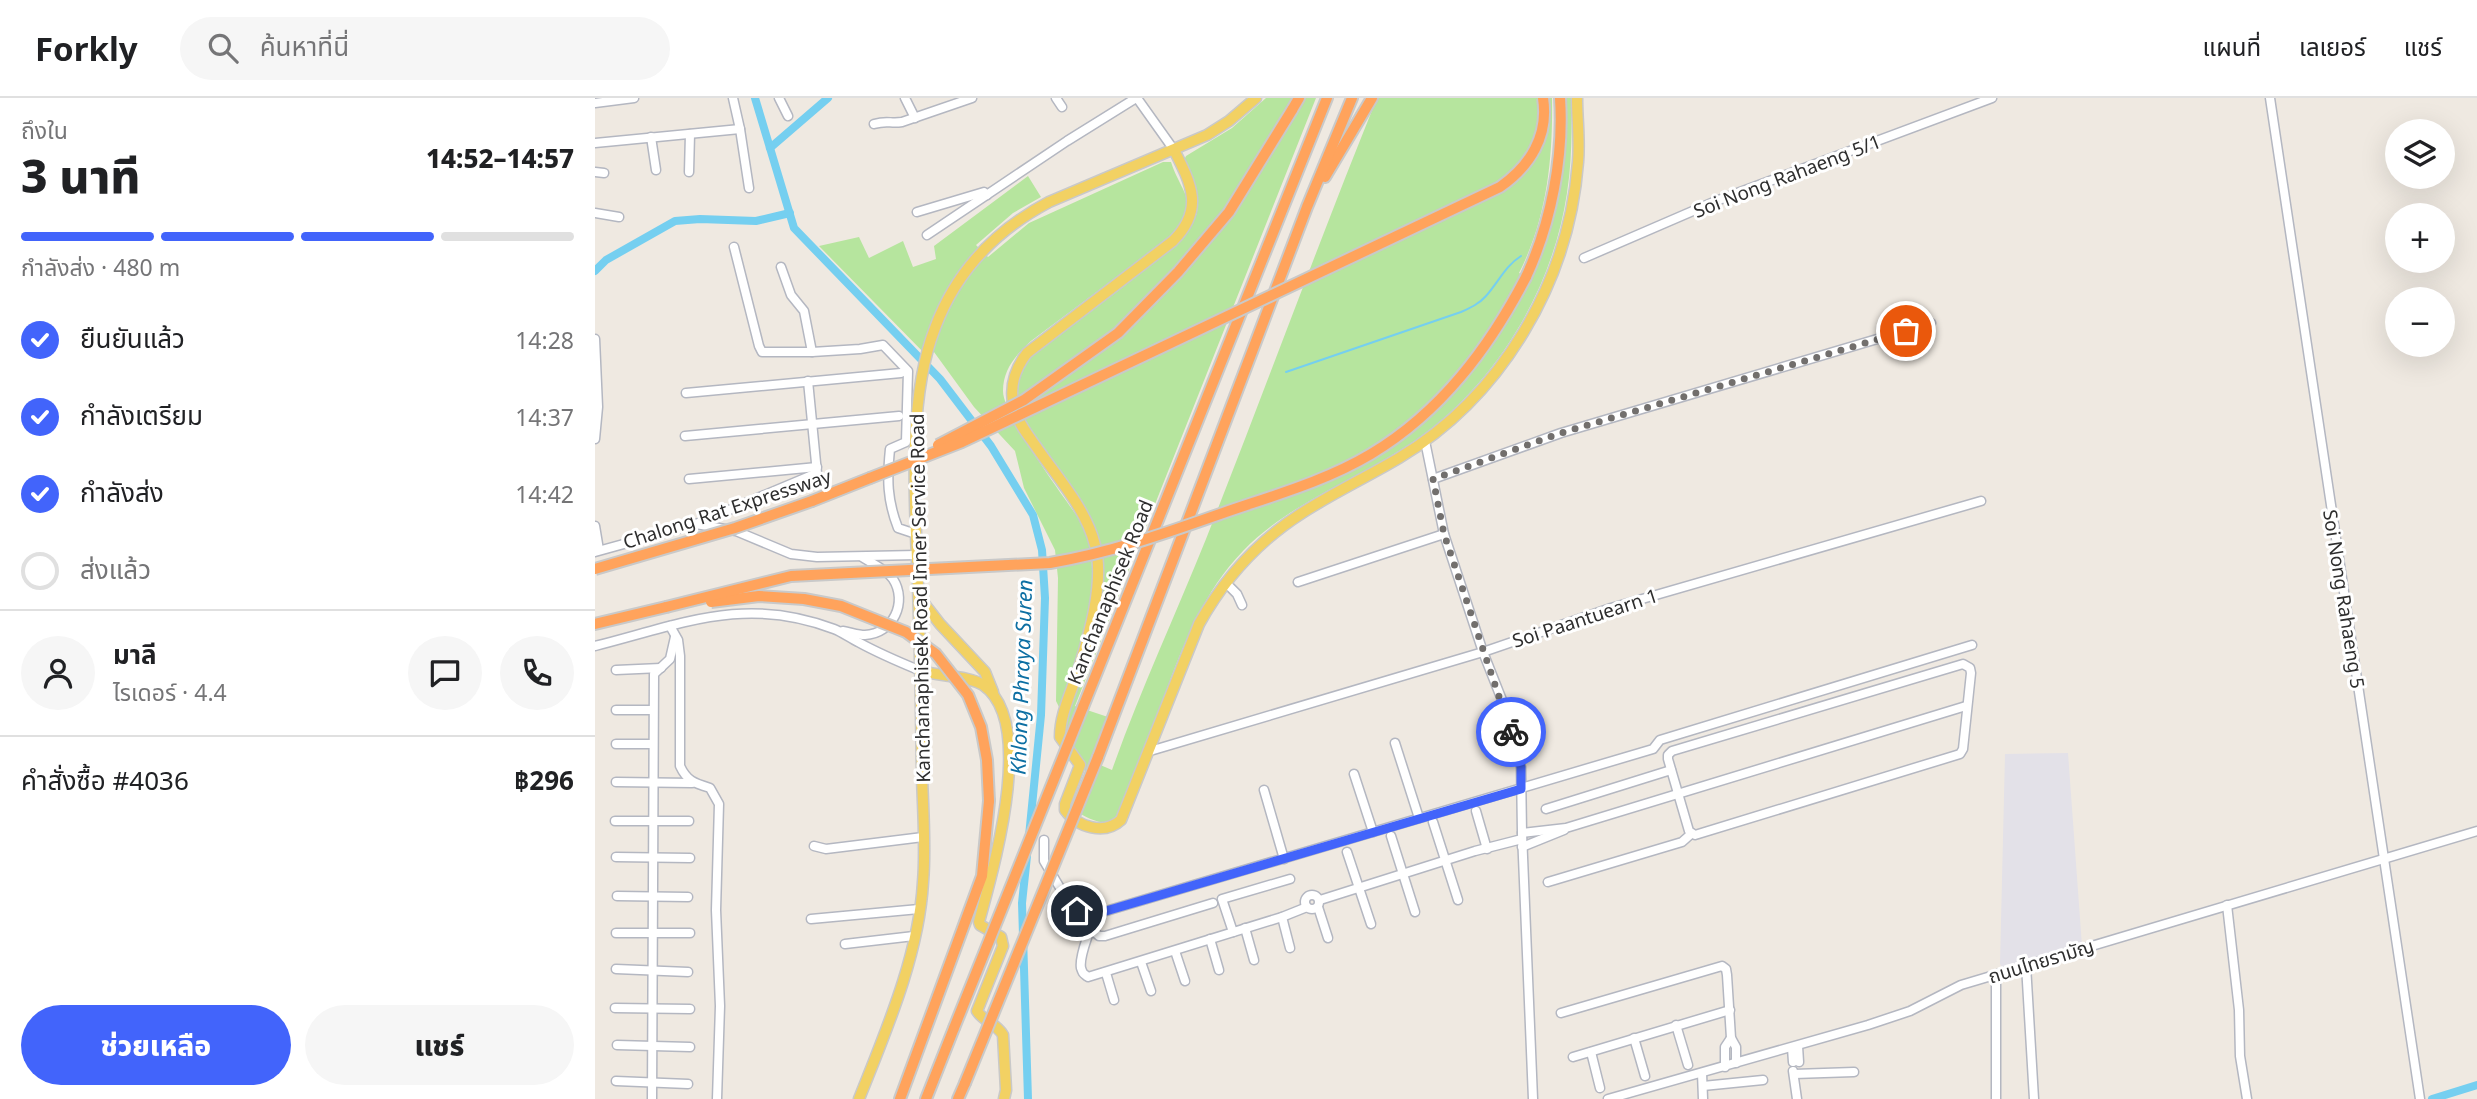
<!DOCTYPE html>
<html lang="th">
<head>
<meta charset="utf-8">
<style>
	body { margin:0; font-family:"Noto Sans","Noto Sans Thai",sans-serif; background:#f6f6f6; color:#202124; height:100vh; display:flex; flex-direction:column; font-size:26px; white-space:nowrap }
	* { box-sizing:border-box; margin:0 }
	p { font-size:23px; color:#757577 }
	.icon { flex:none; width:38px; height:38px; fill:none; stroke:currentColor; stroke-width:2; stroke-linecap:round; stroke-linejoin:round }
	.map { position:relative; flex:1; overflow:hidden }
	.panel { display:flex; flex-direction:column; background:#fff; width:595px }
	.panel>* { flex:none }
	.fabs { position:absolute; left:1790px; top:21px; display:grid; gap:14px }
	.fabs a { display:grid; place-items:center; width:70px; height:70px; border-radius:50%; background:#fff; box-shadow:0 7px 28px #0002; font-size:35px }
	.pin { position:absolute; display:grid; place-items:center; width:60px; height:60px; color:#fff; margin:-30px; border:4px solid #fff; border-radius:50%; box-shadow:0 2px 7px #0007 }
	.courier { position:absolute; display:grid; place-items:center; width:70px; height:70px; margin:-35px; border:5px solid #4264fb; border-radius:50%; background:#fff; color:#222; box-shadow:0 2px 9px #0007 }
	.head em { font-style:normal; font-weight:800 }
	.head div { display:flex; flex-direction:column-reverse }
	.head { display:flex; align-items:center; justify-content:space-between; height:119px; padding:0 21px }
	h1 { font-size:46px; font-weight:800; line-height:52px }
	.bar { display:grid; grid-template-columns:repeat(4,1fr); gap:10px 7px; align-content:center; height:84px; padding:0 21px }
	.bar i { height:9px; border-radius:5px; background:#e0e0e0 }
	.bar .current { background:#4264fb }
	.bar p { grid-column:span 4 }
	.line { display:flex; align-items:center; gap:18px; padding:0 21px; border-top:2px solid #e0e0e0 }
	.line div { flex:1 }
	.round { display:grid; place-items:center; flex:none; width:74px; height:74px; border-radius:37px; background:#f6f6f6 }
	ol { padding:0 21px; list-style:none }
	li { display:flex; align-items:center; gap:21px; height:77px }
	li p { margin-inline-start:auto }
	li .icon { padding:7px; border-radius:50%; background:#4264fb; color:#fff; stroke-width:4 }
	li:last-child { color:#757577 }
	li i { width:38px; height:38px; border:4px solid #e0e0e0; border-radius:50% }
	.cta { display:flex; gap:14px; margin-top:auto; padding:14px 21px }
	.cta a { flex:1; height:80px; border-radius:42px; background:#4264fb; color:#fff; font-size:28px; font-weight:800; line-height:80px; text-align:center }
	.cta a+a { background:#f6f6f6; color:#202124 }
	header { display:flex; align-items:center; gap:42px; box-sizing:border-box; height:98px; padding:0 35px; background:#fff; border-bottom:2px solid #e0e0e0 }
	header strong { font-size:33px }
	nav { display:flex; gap:38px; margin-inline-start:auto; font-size:24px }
	.search { width:490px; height:63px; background:#f6f6f6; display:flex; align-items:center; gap:18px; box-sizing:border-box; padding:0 24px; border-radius:38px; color:#757577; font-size:26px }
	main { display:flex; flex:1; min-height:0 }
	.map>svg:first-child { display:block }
	.industrial { fill:#e3e1e8 }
	.green { fill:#b6e59e }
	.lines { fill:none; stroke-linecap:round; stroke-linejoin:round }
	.stream { stroke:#75cff0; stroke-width:2 }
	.canal { stroke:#75cff0; stroke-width:8 }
	.minor-casing { stroke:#b4b7c1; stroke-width:11 }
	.major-casing { stroke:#c9c9c9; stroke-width:13 }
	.highway-casing { stroke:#c9c9c9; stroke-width:14 }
	.minor { stroke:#fff; stroke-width:8 }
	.major { stroke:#f2d163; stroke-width:10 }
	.highway { stroke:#ffa35c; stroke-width:10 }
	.highway-bridge-casing { stroke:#c9c9c9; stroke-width:14; stroke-linecap:butt }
	.highway-bridge { stroke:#ffa35c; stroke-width:10 }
	.done { stroke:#726f6d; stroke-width:7; stroke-dasharray:0 12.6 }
	.route { stroke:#4264fb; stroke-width:9 }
	.labels { text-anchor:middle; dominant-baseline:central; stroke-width:6; stroke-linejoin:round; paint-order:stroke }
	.street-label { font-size:19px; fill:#2e2e2e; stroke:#fff }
	.water-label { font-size:21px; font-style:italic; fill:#0d6fa3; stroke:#fff }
</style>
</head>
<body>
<header>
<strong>Forkly</strong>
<div class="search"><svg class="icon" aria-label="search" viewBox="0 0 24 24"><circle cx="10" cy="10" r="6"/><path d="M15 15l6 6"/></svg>ค้นหาที่นี่</div>
<nav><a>แผนที่</a><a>เลเยอร์</a><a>แชร์</a></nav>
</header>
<main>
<section class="panel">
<div class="head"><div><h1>3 นาที</h1><p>ถึงใน</p></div><em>14:52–14:57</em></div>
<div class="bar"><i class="current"></i><i class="current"></i><i class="current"></i><i></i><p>กำลังส่ง · 480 m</p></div>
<ol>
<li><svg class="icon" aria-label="check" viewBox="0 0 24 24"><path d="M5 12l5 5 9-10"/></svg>ยืนยันแล้ว<p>14:28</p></li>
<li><svg class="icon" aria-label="check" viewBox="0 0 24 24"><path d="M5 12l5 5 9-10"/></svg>กำลังเตรียม<p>14:37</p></li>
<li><svg class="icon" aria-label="check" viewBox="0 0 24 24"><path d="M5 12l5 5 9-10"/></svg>กำลังส่ง<p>14:42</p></li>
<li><i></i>ส่งแล้ว</li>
</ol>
<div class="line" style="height:126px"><a class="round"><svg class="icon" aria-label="person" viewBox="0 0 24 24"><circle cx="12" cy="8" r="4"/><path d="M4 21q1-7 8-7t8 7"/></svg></a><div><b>มาลี</b><p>ไรเดอร์ · 4.4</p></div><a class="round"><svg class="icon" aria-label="chat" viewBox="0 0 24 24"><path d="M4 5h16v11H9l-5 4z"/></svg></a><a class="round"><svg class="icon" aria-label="phone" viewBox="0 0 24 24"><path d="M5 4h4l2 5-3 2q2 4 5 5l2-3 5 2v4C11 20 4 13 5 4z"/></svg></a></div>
<div class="line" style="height:91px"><div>คำสั่งซื้อ #4036</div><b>฿296</b></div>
<div class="cta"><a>ช่วยเหลือ</a><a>แชร์</a></div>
</section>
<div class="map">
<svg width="1882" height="1001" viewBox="0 0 1882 1001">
	<rect width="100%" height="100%" fill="#efe9e1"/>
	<!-- industrial -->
	<path class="industrial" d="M1473,655L1487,848L1408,872L1405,866L1410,656Z"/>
	<!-- green -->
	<g class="green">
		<path d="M671,0H697L693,10L701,14L711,0H721L480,608L513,619L496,663L517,672C545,593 580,518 611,441C669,294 723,146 782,0H957C958,61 952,120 924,175L936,181L953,137L968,57V0H976C977,32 977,63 972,95C958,191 901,286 821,342C765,381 696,403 648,453C609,493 589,545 570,596C554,636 540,675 524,715L515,725C499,725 489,718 476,710C491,673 500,673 471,642V624L488,575L505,496V451L423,309C418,287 425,269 441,254C471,231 597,144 602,114C605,97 596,77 589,62L591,58L637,30Z"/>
		<path d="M568,64H576C586,95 603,100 583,133L436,243C421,257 408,271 408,293C408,319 471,401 488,427C512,482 483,556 465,611L461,603L463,480L460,452L429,390L420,353L379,309L339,254L333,259L224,148L264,139L274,160L308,143L318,169L341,161L339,148L433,78L446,99L418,115L381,147L393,159L434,125Z"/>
	</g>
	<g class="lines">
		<!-- stream -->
		<path class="stream" d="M691,274L866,214C875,210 884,206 891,198C903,185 910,168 926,158"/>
		<!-- canal -->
		<g class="canal">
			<path d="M160,0L199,130L345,281L396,348L438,417L447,452L450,500L446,617L434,738"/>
			<path d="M175,50L233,0"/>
			<path d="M0,173L11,162L80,123L105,121L161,123L195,115"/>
			<path d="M432,758L427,805L433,1001"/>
			<path d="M1837,1001L1882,987"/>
		</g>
		<!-- minor casing -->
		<g class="minor-casing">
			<g id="minor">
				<path d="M138,0L145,31L154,90"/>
				<path d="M184,0L193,18"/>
				<path d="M310,0L320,20"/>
				<path d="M461,0L467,9"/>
				<path d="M542,0L579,52"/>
				<path d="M1675,0L1825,1001"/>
				<path d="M0,5L39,0"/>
				<path d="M279,26C293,22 295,26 307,24L377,0"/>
				<path d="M56,39L61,72"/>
				<path d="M0,45L145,31"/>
				<path d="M0,74L9,75"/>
				<path d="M94,74L95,36"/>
				<path d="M322,114L389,94L392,97"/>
				<path d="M0,115L24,119"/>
				<path d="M332,137L472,43L541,0"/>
				<path d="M139,149L164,248L167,254H217L265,251L288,247L313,273L311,344L295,351C292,381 292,402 303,430L321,436"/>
				<path d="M989,160L1121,103L1397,0"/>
				<path d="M186,169L196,197L209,213L217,254"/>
				<path d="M0,241L3,309L0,341"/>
				<path d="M91,295L306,275"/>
				<path d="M90,338L304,318"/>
				<path d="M830,343L849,436L888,554L907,602L926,669L927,735L938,1001"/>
				<path d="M94,381L222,369"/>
				<path d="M838,381L966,335L1336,225"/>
				<path d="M101,426L222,375L213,283"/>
				<path d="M0,428L4,452"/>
				<path d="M0,454L101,426L141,433L196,456L222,459L322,457"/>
				<path d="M703,484L849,436"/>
				<path d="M631,485L642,496L647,507"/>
				<path d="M75,528L83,542L85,558V668C92,683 99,685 115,690L124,706L121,812L125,908L122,1001"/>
				<path d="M248,533C255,534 263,537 270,537C298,536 313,504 298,481C292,472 276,465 267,459"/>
				<path d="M0,548C87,526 150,497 239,531C247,534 255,540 263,544C283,555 304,564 326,573"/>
				<path d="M1368,566L1375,570L1376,575L1368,651L1365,656L1100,737L1094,733L1073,661V657L1077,653Z"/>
				<path d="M21,572L66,570"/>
				<path d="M21,612H58"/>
				<path d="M800,645L824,720"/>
				<path d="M21,646H58"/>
				<path d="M555,653L888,554L1016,510L1386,403"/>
				<path d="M759,676L778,734"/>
				<path d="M21,684L97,685"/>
				<path d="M669,692L689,761"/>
				<path d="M951,711L1076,672"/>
				<path d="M881,713L892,751"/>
				<path d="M20,723H94"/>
				<path d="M838,724L863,802"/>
				<path d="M927,735L971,730L1371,608"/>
				<path d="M796,738L820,814"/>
				<path d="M449,742V763L477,810L488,815L511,813L1058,651L1065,642L1377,547"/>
				<path d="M219,748L231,751L328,739"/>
				<path d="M927,749L969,732"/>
				<path d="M752,754L776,826"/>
				<path d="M21,759L95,760"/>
				<path d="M953,784L1087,744L1096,736"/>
				<circle cx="717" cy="804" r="7"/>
				<path d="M22,798L93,799"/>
				<path d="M725,802L880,753L927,741"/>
				<path d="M1632,807L1644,912L1645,958L1652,1001"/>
				<path d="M723,809L733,840"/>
				<path d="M505,815C497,820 484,860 486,870C488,876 488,875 493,879L687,819L712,809"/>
				<path d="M687,819L695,850"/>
				<path d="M216,821L324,811"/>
				<path d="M650,830L659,862"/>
				<path d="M496,831L504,838H510L618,805"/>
				<path d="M638,834L627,801L695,781"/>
				<path d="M21,835H95"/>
				<path d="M615,841L624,872"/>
				<path d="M250,846L319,838"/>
				<path d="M580,853L590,883"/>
				<path d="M546,864L556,893"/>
				<path d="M1431,867L1439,1001"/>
				<path d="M21,871L93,874"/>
				<path d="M511,875L519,902"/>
				<path d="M20,910L95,911"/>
				<path d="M966,915L1127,868L1131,871L1132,877L1136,940L1141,949V965"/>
				<path d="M1081,927L1093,967"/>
				<path d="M1039,940L1050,978"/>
				<path d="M22,947L95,949"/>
				<path d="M1203,948L1204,964"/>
				<path d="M1197,950L1198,964"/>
				<path d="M996,954L1005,990"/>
				<path d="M978,959L1135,912"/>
				<path d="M1130,969V949L1136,940"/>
				<path d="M1198,973L1202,1001"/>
				<path d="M1107,975L1108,1001"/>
				<path d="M1199,976L1259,974"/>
				<path d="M21,983L93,986"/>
				<path d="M1108,988L1168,982"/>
				<path d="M57,1001L59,576L75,561L80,539"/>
				<path d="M1013,1001L1273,927L1315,913L1366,887L1882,733"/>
				<path d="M1401,1001V877"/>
			</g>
		</g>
		<!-- major casing -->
		<g class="major-casing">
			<g id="major">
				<path d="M579,52C597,87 609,112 578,143L432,255C419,272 414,289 419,310C422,323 432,336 440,347C461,378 491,410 500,447C510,484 494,537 483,573C476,595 465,616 465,639L485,667L470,706V712C483,730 510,737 526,722L604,526C629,481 663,443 707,415C738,395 772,379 804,360C907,298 974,184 983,64C985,43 982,21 982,0"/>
				<path d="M324,499L345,526L390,574L398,594"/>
				<path d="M326,573C344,578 375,578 388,587C442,624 398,771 384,824L385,827L406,839L408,848L382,913C388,923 402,926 408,937L411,992L409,1001"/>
				<path d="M264,1001C291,933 324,857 328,784C331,749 328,713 327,678C326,606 325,533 322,461C319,390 314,297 340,230C361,173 401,132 454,104L612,37L634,23L661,0"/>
			</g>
		</g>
		<!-- highway casing -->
		<g class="highway-casing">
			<g id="highway">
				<path d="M697,12L704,0"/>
				<path d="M730,79L777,0"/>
				<path d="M931,179C956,125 969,59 965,0"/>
				<path d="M217,403L275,380"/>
				<path d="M0,526L71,509"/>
				<path d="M488,609L732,0"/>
				<path d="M503,659L712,109L757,0"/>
				<path d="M305,1001L387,778L394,703"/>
				<path d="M331,1001L359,930"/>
				<path d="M363,1001L370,985"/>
			</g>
		</g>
		<!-- minor -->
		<use href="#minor" class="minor"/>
		<!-- major -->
		<use href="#major" class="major"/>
		<!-- highway -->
		<use href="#highway" class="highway"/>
		<!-- highway-bridge casing -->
		<g class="highway-bridge-casing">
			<g id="highway-bridge">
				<path d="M343,347L429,302L523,235L583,174L634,114L697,12"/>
				<path d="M275,380L367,344L905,89C935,68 954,38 948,0"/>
				<path d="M0,471L140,430L217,403"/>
				<path d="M116,504L164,498L209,501L246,508L311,534L341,556L373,597L386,629L392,662L394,703"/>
				<path d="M71,509L196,478L455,465C515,455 571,435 628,415C677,398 731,383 776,356C846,314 894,250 931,179"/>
				<path d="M359,930L488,609"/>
				<path d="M370,985L503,659"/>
			</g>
		</g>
		<!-- highway-bridge -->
		<use href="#highway-bridge" class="highway-bridge"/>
	</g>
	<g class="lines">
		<!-- done -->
		<path class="done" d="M916,634L849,436L838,381L966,335L1311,233"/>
		<!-- route -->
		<path class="route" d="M482,813L488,815L511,813L926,691V669L916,634"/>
	</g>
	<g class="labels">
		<!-- street labels -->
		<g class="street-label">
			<text transform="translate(1192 78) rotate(-21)">Soi Nong Rahaeng 5/1</text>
			<text transform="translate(132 411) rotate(-18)">Chalong Rat Expressway</text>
			<text transform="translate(515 494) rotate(-68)">Kanchanaphisek Road</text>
			<text transform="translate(325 500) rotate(-91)">Kanchanaphisek Road Inner Service Road</text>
			<text transform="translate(1749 501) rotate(81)">Soi Nong Rahaeng 5</text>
			<text transform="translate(990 520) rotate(-18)">Soi Paantuearn 1</text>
			<text transform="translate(1446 863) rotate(-17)">ถนนไทยรามัญ</text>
		</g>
		<!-- water labels -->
		<g class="water-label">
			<text transform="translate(426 579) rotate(-88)">Khlong Phraya Suren</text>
		</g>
	</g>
</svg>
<div class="fabs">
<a><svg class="icon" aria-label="layers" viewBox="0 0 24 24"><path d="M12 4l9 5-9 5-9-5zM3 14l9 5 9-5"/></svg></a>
<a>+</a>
<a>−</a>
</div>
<div class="pin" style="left:1311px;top:233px;background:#ea580c"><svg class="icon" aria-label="bag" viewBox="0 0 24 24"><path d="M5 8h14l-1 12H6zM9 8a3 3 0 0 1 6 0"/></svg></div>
<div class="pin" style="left:482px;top:813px;background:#1f2937"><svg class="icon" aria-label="home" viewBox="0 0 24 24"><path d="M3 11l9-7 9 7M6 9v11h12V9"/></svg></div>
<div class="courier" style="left:916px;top:634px"><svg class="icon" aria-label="bike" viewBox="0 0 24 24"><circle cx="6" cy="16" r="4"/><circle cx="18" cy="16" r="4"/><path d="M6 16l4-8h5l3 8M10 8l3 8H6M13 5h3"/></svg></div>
</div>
</main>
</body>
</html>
